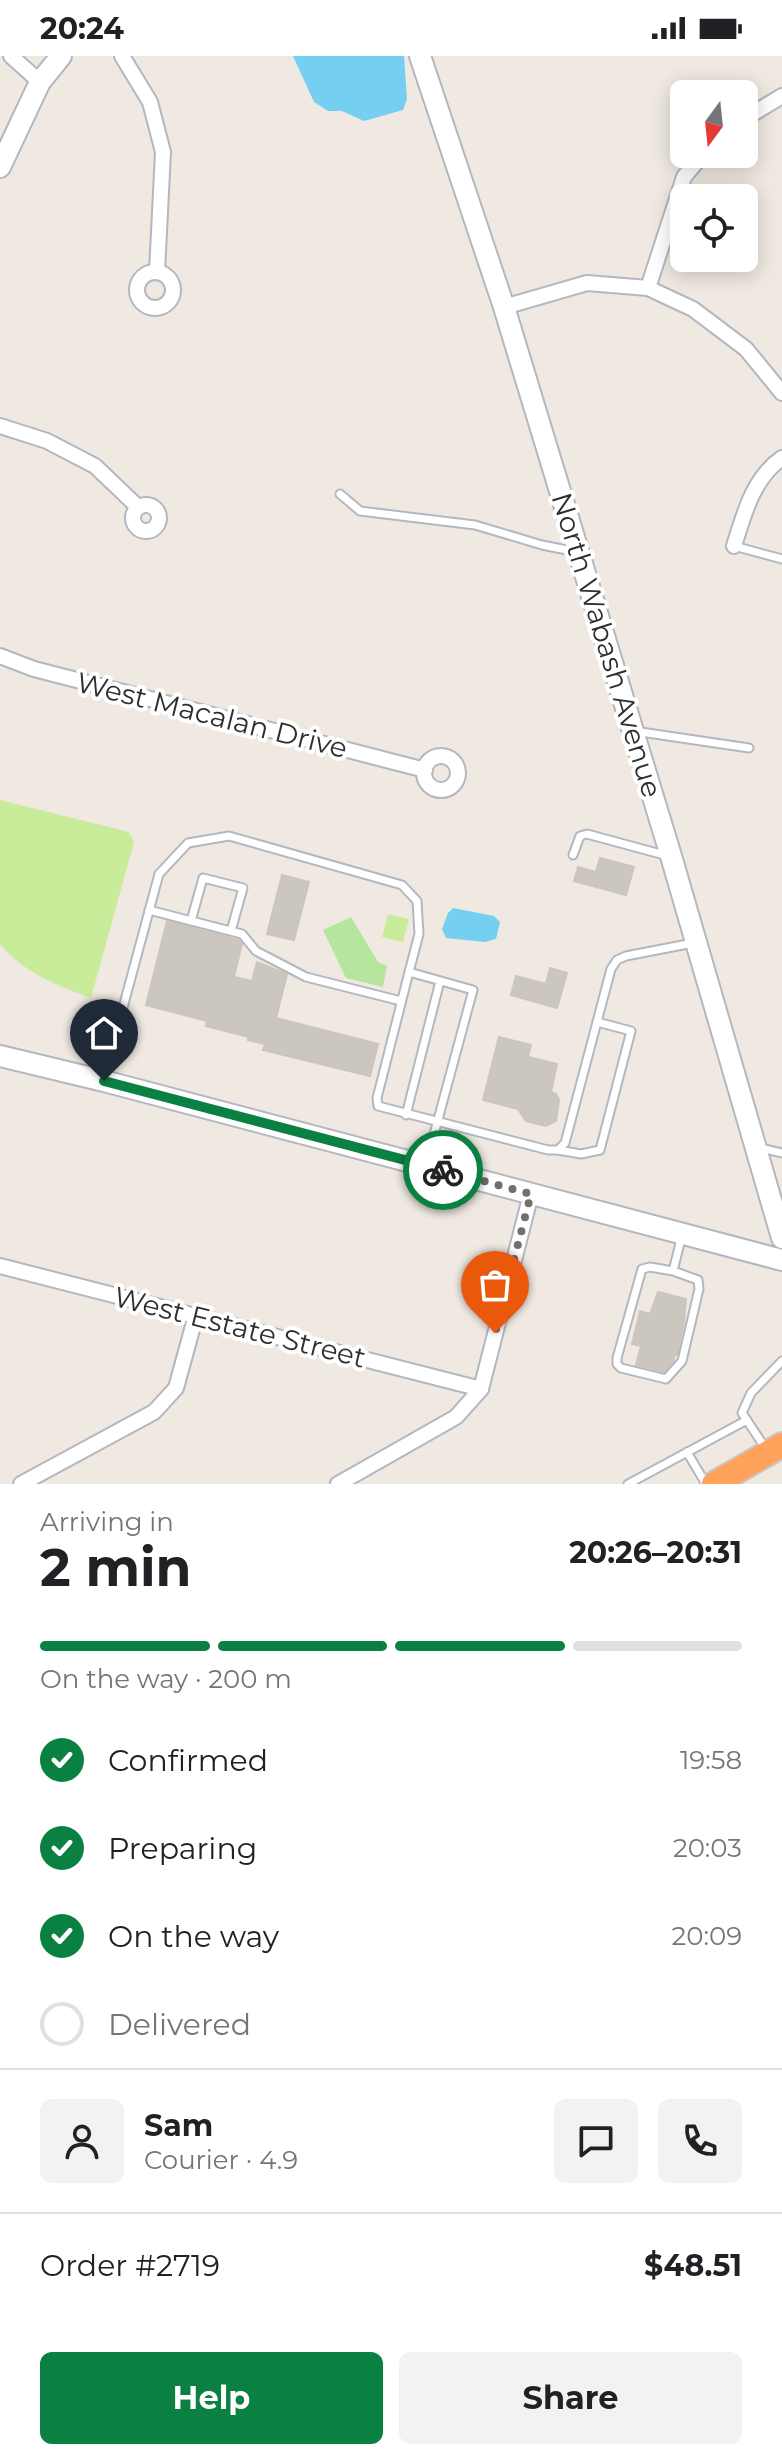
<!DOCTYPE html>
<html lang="en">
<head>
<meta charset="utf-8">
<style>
	body { margin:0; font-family:Montserrat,sans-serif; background:#f2f2f2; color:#202124; height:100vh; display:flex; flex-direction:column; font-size:30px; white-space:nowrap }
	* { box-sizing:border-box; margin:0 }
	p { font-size:26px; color:#757577 }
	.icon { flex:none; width:44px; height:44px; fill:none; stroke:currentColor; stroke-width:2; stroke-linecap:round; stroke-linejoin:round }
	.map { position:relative; height:1428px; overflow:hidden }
	.details { display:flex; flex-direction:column; background:#fff; flex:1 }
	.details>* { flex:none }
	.needle { width:52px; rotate:195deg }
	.fabs { position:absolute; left:670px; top:24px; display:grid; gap:16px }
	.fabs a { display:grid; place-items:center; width:88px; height:88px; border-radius:12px; background:#fff; box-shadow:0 4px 20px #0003; font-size:40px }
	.pin { position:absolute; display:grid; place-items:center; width:68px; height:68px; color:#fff; margin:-82px -34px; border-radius:50% 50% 50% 0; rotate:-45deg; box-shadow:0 0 8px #0007 }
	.pin .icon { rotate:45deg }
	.courier { position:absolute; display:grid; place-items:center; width:80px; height:80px; margin:-40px; border:6px solid #0b8043; border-radius:50%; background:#fff; color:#222; box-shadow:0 2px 10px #0007 }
	.summary em { font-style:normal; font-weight:700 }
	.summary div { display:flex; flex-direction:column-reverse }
	.summary { display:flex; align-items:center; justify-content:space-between; height:136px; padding:0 40px }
	h1 { font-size:52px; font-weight:700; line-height:60px }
	.bar { display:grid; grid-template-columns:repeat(4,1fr); gap:12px 8px; align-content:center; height:96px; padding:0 40px }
	.bar i { height:10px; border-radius:6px; background:#e0e0e0 }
	.bar .on { background:#0b8043 }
	.bar p { grid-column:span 4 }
	.line { display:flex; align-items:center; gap:20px; padding:0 40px; border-top:2px solid #e0e0e0 }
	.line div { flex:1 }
	.round { display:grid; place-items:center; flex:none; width:84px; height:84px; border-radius:12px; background:#f2f2f2 }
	ol { padding:0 40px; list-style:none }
	li { display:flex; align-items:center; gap:24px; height:88px }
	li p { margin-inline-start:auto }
	li .icon { padding:8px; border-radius:50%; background:#0b8043; color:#fff; stroke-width:4 }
	li:last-child { color:#757577 }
	li i { width:44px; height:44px; border:4px solid #e0e0e0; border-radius:50% }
	.button { display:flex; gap:16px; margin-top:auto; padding:16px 40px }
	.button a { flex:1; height:92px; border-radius:12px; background:#0b8043; color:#fff; font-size:32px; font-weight:700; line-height:92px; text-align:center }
	.button a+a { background:#f2f2f2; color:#202124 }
	.status { display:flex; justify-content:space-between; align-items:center; height:56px; padding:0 40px; background:#fff; direction:ltr }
	.status svg { height:22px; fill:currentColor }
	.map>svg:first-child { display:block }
	.green { fill:#b6e59e }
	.pitch { fill:#c9ec9a }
	.water { fill:#75cff0 }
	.building { fill:#cbc7bf; stroke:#cbc5ba; stroke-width:2 }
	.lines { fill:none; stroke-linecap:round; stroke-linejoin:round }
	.lane-casing { stroke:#b4b7c1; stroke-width:11 }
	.street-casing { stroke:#b4b7c1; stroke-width:18 }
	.secondary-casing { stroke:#b4b7c1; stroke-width:24 }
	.highway-casing { stroke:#c9c9c9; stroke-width:28 }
	.lane { stroke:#fff; stroke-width:7 }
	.street { stroke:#fff; stroke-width:14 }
	.secondary { stroke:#fff; stroke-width:20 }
	.highway { stroke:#ffa35c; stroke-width:24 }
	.done { stroke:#726f6d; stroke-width:8; stroke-dasharray:0 14.4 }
	.route { stroke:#0b8043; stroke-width:10 }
	.labels { text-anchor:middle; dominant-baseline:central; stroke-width:8; stroke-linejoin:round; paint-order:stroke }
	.street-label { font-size:28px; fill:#2e2e2e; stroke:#fff }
</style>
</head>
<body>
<div class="status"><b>20:24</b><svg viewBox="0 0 49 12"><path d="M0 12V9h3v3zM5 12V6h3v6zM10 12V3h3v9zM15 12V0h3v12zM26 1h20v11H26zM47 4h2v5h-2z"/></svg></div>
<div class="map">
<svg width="782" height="1428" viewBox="0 0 782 1428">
	<rect width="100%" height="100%" fill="#efe9e1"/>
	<!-- green -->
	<path class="green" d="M351,861L378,906L387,910L383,931L346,922L323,874Z"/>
	<!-- pitch -->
	<g class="pitch">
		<path d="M0,744L129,776L134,786L91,942C56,929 24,917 0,888Z"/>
		<path d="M388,858L409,863L403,886L382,881Z"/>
	</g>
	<!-- water -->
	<g class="water">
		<path d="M293,0H404L407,43L403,54L364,65L342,55H328L314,46Z"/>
		<path d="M453,852L494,860L500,866L496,883L485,886L446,882L442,873L448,857Z"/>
	</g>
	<!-- building -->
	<g class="building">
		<path d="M600,802L634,811L626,839L574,825L578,811L596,816Z"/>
		<path d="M282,819L309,826L294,884L267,878Z"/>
		<path d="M167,865L238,884L242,888L234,921L252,925L257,906L287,918L276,962L378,988L370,1020L263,994L265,988L248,984L249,981L206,970L207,965L146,949Z"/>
		<path d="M550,912L567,917L557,952L511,939L516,920L546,928Z"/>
		<path d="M499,981L531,989L528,1001L557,1008L551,1036L556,1038L559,1044L556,1065L546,1070L526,1065L518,1053L483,1044Z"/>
		<path d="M658,1236L686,1243L684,1266L677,1299L675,1298L673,1306L664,1316L636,1309L641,1290L632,1288L640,1255L650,1258Z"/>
	</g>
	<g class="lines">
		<!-- lane casing -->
		<g class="lane-casing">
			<g id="lane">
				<path d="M340,438L360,455L475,469L542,489L577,496"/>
				<path d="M734,490L782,503"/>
				<path d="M634,675L749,692"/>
				<path d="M573,799L580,780L587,778L668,800"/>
				<path d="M149,854L242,878L256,895L306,921L401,945"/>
				<path d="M191,865L203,822L243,832L231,875"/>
				<path d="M409,916L377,1042L378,1050L548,1094H558L565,1087L611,913L617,904L626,900L693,887"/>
				<path d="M104,1022L159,818L188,787L229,780L402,829L417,845L419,878L409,916L473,934L426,1108"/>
				<path d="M406,1059L440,925"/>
				<path d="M761,1092L782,1097"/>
				<path d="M558,1094L581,1098L600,1094L631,975L597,966"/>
				<path d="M673,1215L650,1211L642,1213L617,1302V1308L621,1312L666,1323L682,1305L699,1233L698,1224L673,1215L682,1179"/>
				<path d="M766,1393L742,1357L751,1337L782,1305"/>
				<path d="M687,1396L706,1428"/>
				<path d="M628,1428L747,1364"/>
			</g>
		</g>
		<!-- street casing -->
		<g class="street-casing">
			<g id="street">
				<path d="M11,0L40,26"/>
				<path d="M122,0L150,46L163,96L157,216"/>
				<path d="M744,63L782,40"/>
				<circle cx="155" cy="234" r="18"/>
				<path d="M648,232L684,121L703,98"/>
				<path d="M504,251L587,227L648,232L693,253L746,293L782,337"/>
				<path d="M0,370L47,385L95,410L138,451"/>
				<circle cx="146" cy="462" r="13"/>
				<path d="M734,490C744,458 753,422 782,402"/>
				<path d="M0,600L34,613L425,714"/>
				<circle cx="441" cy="717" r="17"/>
				<path d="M0,1210L481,1333"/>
				<path d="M21,1428L154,1356L176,1332L196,1259"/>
				<path d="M338,1428L456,1361L481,1333L531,1138"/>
			</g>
		</g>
		<!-- secondary casing -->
		<g class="secondary-casing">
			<g id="secondary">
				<path d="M420,0L504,251L671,800L782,1182"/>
				<path d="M0,111L40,26L61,0"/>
				<path d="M0,1000L104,1025L782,1204"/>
			</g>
		</g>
		<!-- highway casing -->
		<g class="highway-casing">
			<path id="highway" d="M714,1428L782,1389"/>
		</g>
		<!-- lane -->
		<use href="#lane" class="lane"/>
		<!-- street -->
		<use href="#street" class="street"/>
		<!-- secondary -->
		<use href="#secondary" class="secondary"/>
		<!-- highway -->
		<use href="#highway" class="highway"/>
	</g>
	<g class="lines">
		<!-- done -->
		<path class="done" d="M443,1114L531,1138L495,1277"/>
		<!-- route -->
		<path class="route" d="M104,1025L443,1114"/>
	</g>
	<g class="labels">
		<!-- street labels -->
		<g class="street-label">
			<text transform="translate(607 589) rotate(73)">North Wabash Avenue</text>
			<text transform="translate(212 659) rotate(14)">West Macalan Drive</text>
			<text transform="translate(240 1271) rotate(14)">West Estate Street</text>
		</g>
	</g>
</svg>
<div class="fabs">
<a><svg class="needle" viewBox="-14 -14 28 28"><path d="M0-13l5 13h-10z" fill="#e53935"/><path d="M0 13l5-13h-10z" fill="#757577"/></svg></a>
<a><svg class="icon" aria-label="locate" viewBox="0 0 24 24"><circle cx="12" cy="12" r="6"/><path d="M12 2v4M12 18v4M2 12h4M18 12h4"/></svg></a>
</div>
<div class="pin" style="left:495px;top:1277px;background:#ea580c"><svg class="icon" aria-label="bag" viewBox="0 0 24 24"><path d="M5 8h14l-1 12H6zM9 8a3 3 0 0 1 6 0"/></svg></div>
<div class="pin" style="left:104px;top:1025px;background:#1f2937"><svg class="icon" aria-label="home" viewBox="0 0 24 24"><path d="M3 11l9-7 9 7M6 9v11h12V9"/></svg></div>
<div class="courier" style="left:443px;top:1114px"><svg class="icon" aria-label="bike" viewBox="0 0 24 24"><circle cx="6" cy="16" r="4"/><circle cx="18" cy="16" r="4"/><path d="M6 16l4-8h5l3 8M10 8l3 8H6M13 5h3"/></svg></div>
</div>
<section class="details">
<div class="summary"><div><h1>2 min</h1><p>Arriving in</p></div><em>20:26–20:31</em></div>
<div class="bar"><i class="on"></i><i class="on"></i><i class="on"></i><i></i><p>On the way · 200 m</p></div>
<ol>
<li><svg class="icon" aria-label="check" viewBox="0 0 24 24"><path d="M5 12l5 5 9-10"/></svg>Confirmed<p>19:58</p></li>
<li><svg class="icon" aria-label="check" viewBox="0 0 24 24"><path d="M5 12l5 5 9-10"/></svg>Preparing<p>20:03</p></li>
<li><svg class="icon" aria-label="check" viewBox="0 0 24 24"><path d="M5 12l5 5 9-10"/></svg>On the way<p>20:09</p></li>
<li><i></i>Delivered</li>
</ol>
<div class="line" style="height:144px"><a class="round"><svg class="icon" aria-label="person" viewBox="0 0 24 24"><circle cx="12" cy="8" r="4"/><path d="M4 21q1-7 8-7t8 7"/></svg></a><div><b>Sam</b><p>Courier · 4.9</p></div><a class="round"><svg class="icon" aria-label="chat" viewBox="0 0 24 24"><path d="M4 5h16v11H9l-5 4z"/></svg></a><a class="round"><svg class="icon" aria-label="phone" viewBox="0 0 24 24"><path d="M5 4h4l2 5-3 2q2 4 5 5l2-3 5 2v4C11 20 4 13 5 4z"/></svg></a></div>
<div class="line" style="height:104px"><div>Order #2719</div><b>$48.51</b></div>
<div class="button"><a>Help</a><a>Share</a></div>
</section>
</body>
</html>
